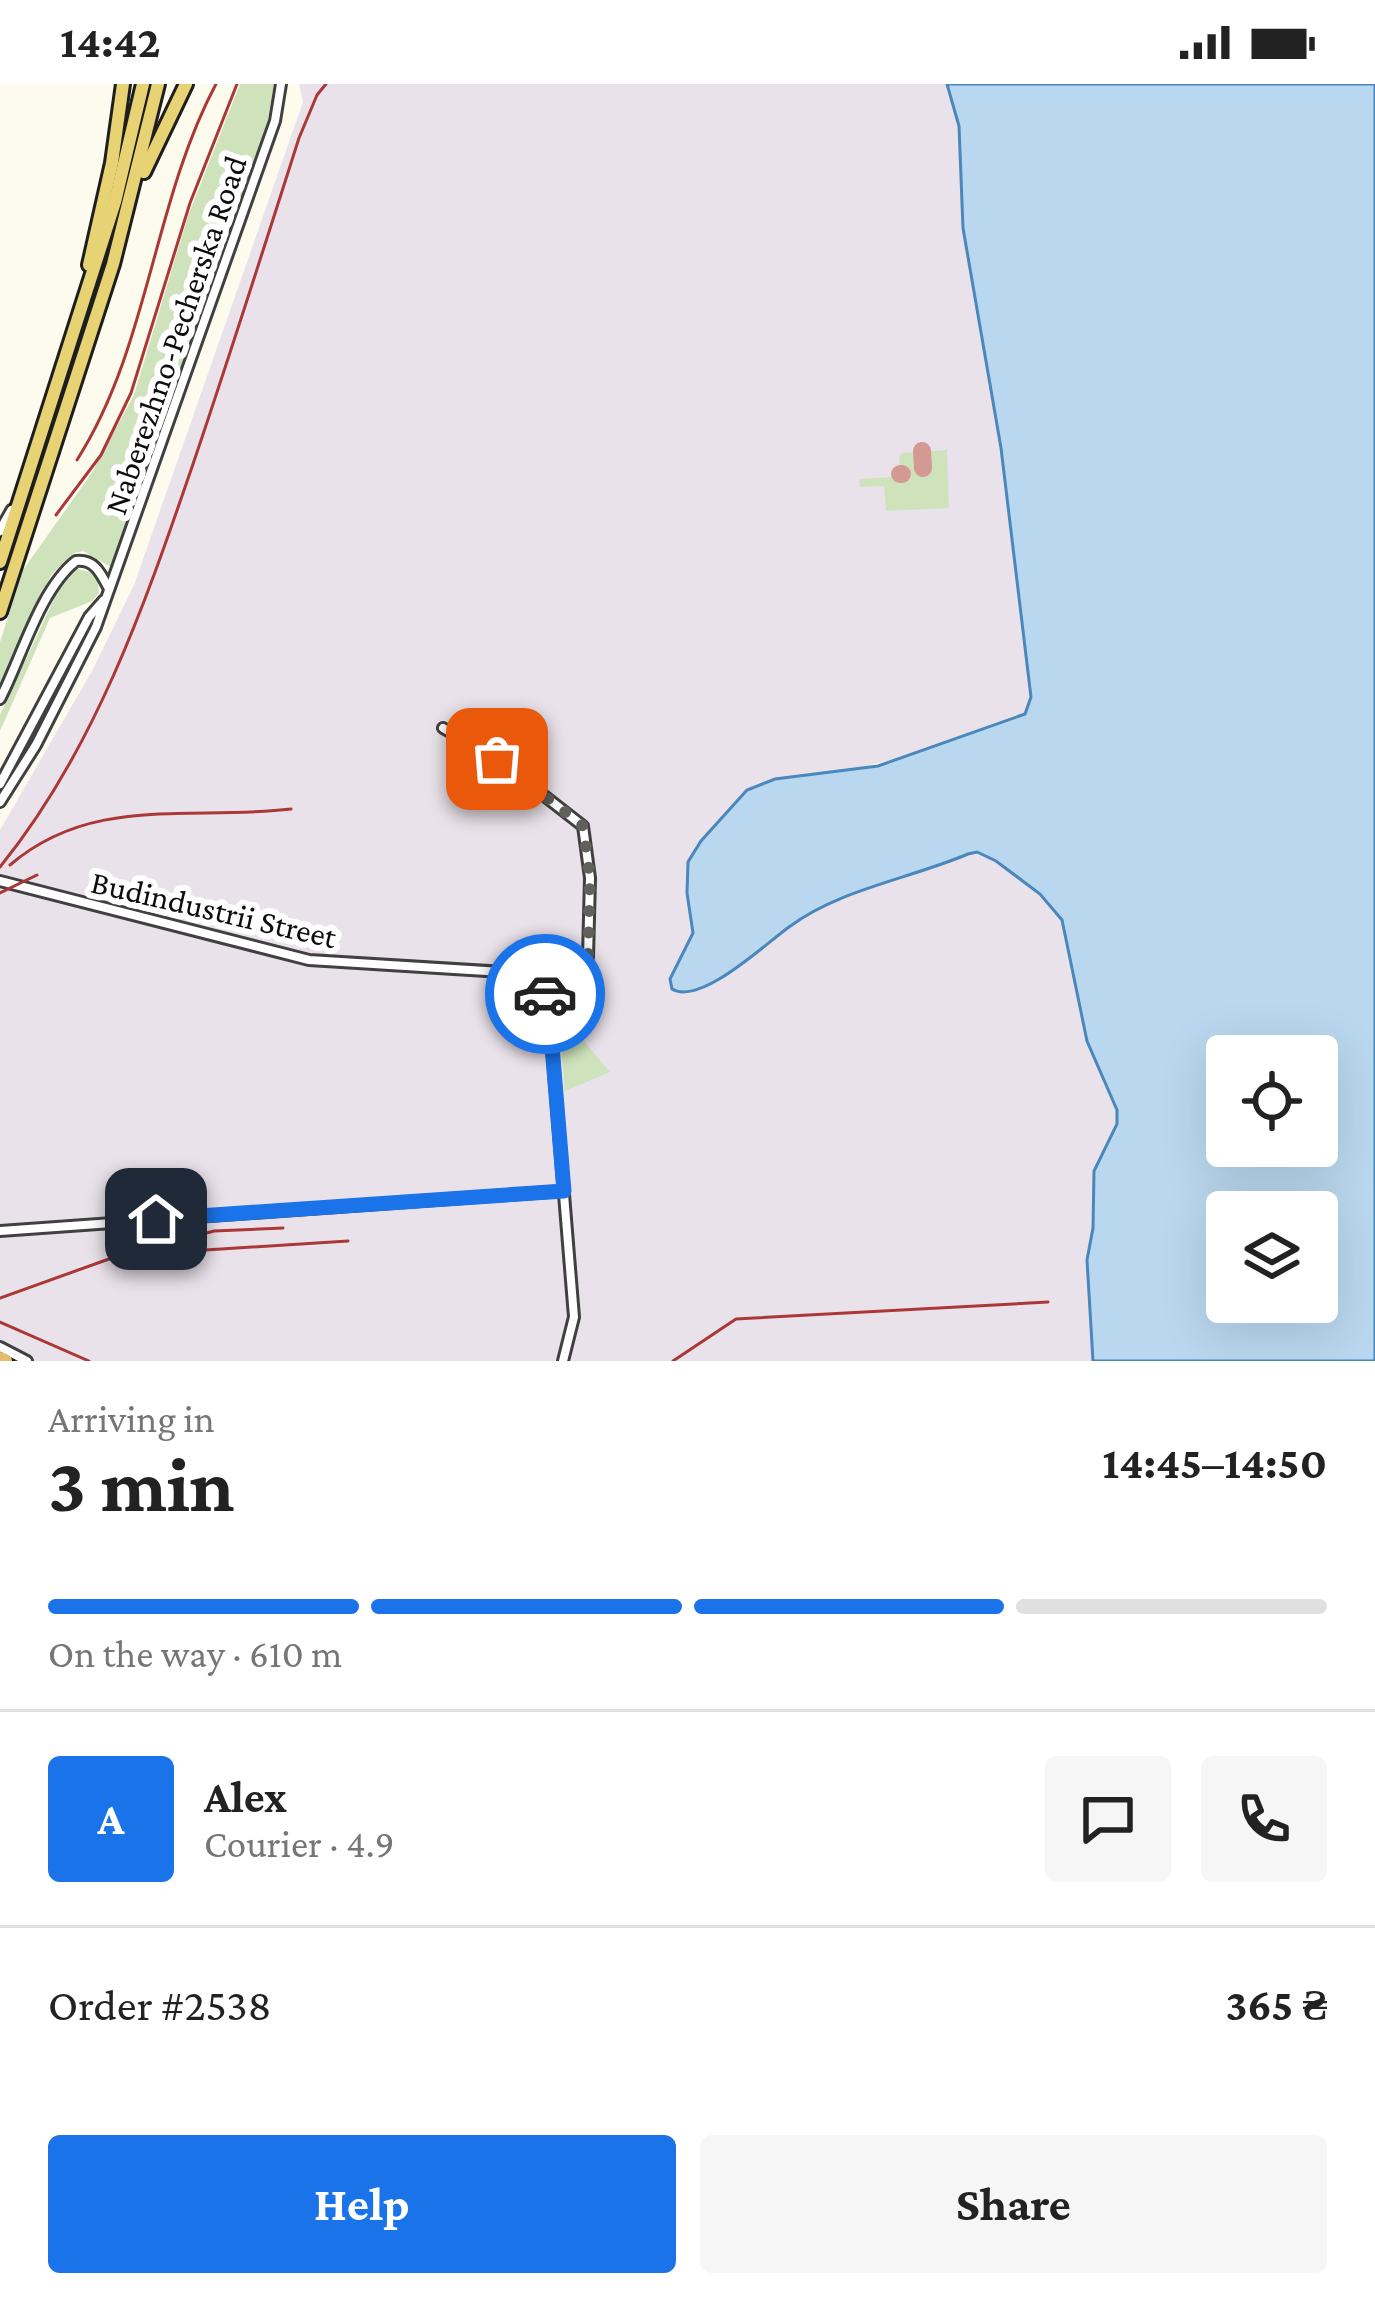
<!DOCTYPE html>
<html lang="en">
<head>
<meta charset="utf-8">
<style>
	body { margin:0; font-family:"Crimson Pro",serif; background:#f6f6f6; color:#222; height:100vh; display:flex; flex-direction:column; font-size:45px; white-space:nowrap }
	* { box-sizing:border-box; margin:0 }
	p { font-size:39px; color:#767676 }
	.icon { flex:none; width:66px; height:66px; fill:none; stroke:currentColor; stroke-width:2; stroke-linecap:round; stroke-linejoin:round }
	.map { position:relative; height:1277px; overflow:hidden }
	.details { display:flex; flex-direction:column; background:#fff; flex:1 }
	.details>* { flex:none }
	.tools { position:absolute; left:1206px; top:951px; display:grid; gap:24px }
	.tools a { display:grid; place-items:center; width:132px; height:132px; border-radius:12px; background:#fff; box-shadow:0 12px 48px #0002; font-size:60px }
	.pin { position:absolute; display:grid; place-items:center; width:102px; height:102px; color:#fff; margin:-51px; border-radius:24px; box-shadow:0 6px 18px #0006 }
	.courier { position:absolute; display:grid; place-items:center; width:120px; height:120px; margin:-60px; border:9px solid #1a73e8; border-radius:50%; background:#fff; color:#222; box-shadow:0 3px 15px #0007 }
	.head em { font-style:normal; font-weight:700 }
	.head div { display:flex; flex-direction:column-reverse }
	.head { display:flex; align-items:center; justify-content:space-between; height:204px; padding:0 48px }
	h1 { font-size:78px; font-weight:700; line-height:90px }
	.bar { display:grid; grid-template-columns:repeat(4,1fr); gap:18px 12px; align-content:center; height:144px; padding:0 48px }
	.bar i { height:15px; border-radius:9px; background:#e0e0e0 }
	.bar .selected { background:#1a73e8 }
	.bar p { grid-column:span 4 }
	.line { display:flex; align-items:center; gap:30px; padding:0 48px; border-top:3px solid #e0e0e0 }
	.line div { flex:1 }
	.round { display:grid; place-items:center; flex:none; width:126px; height:126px; border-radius:12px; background:#f6f6f6 }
	.cta { display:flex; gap:24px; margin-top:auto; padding:24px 48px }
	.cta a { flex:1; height:138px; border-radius:12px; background:#1a73e8; color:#fff; font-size:48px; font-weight:700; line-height:138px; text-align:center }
	.cta a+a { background:#f6f6f6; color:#222 }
	.status { display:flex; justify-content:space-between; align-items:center; height:84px; padding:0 60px; background:#fff; direction:ltr }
	.status svg { height:33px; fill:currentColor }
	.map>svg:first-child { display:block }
	.industrial { fill:#eae2ea }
	.green { fill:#cee3bc }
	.water { fill:#b9d7ee; stroke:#4987bc; stroke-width:3; fill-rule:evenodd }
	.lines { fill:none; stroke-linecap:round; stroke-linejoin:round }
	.taxiway { stroke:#d49992; stroke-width:18 }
	.minor-casing { stroke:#404040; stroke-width:14 }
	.tertiary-casing { stroke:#404040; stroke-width:15 }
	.primary-casing { stroke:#1e1e1e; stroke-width:18 }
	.trunk-casing { stroke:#1e1e1e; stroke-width:20 }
	.minor { stroke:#fff; stroke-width:8 }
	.tertiary { stroke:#fff; stroke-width:9 }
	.primary { stroke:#e7d274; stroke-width:12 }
	.trunk { stroke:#e4bc6e; stroke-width:14 }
	.rail { stroke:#ab3736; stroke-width:3 }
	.done { stroke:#61605c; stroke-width:12; stroke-dasharray:0 21.6 }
	.route { stroke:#1a73e8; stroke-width:15 }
	.labels { text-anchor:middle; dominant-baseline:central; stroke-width:12; stroke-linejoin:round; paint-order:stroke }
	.street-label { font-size:33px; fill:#0d0d0d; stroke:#fff }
</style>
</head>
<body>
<div class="status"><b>14:42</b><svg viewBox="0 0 49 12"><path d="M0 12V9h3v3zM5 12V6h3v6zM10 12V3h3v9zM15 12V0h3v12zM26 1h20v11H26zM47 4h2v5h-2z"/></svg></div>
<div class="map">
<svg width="1375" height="1277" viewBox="0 0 1375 1277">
	<rect width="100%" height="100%" fill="#fdfbee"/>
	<!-- industrial -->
	<path class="industrial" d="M299,0H947L959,42L963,144L1001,364L1031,613L1029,624L1025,630L928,667L842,688L686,795L693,849L678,879L796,838L831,818L976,768L996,777L1040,810L1062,836L1087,957L1117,1026V1040L1094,1087L1093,1144L1087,1176L1093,1277H0V746L93,585L134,501L303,18Z"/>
	<!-- green -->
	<g class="green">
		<path d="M240,0H274L267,40L111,483L83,467L74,469L51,491L0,603V558L23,486L91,390L134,311L188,132Z"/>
		<path d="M947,366L949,424L886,427L884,402L860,403L859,395L894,393L901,401L899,372L902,369Z"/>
		<path d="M74,484L97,490L99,509L92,517L50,534L0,647V631L62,498Z"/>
		<path d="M571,942L610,988L565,1007L560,947Z"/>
	</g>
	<!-- water -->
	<path class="water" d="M947,0H1375V1277H1093L1087,1176L1093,1144L1094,1087L1117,1040V1026L1087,957L1062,836L1040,810L996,777L977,768L968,770C909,795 840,805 789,843C764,861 700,922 672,905L670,895L693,849L687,809L688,778L701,757L747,706L775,695L878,682L1025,630L1031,613L1001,364L963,144L959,42ZM1227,972H1317V1062H1227ZM1227,1128H1317V1218H1227Z"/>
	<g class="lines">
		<!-- taxiway -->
		<g class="taxiway">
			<path d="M922,367L923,384"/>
			<path d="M900,390H902"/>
		</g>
		<!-- minor casing -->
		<g class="minor-casing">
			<g id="minor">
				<path d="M0,615C21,575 40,505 76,477C95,475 101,490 109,505"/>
				<path d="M443,644L497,675L583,742L590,794L588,873L575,887L521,890"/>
				<path d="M0,700L89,533L104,516"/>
				<path d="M0,718L36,661L96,543L275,37L281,0"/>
				<path d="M0,797L309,876L520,889L548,914L574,1233L563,1277"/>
				<path d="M0,1147L564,1107"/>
				<path d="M0,1263L27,1277"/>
			</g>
		</g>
		<!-- tertiary casing -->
		<g class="tertiary-casing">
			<path id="tertiary" d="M0,447L12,426"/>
		</g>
		<!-- primary casing -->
		<g class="primary-casing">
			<g id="primary">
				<path d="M144,88L186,0"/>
				<path d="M89,181L112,79L123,0"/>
				<path d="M0,478L115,118L143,0"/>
				<path d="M0,528L113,180L158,0"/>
			</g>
		</g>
		<!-- trunk casing -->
		<g class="trunk-casing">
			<path id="trunk" d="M0,1275L5,1277"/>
		</g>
		<!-- minor -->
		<use href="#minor" class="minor"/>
		<!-- tertiary -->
		<use href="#tertiary" class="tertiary"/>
		<!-- primary -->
		<use href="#primary" class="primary"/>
		<!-- trunk -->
		<use href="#trunk" class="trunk"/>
		<!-- rail -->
		<g class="rail">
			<path d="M77,376C149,263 153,118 216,0"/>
			<path d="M56,431L101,371L131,309L190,119L237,0"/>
			<path d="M10,781C93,710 191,737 291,725"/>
			<path d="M0,783C94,667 144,523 192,383C229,274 264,164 299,54L317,11L326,0"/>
			<path d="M0,809L37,791"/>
			<path d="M174,1168L348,1157"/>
			<path d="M0,1214L109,1175L214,1147L283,1144"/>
			<path d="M0,1238L89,1277"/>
			<path d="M673,1277L736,1235L1048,1218"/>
		</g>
	</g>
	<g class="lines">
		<!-- done -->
		<path class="done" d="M497,675L583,742L590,794L588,873L574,887L520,890L545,910"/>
		<!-- route -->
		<path class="route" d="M156,1135L564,1107L548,914L545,910"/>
	</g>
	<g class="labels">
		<!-- street labels -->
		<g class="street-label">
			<text transform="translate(175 251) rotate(-71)">Naberezhno-Pecherska Road</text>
			<text transform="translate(214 825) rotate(13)">Budindustrii Street</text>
		</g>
	</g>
</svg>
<div class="tools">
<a><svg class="icon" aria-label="locate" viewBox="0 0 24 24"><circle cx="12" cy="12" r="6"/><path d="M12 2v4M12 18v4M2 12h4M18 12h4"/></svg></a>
<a><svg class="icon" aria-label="layers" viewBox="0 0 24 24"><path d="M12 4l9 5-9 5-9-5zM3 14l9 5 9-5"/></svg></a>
</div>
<div class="pin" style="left:497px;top:675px;background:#ea580c"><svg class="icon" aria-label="bag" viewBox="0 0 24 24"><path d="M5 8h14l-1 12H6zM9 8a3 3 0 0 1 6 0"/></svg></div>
<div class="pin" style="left:156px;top:1135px;background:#1f2937"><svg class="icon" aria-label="home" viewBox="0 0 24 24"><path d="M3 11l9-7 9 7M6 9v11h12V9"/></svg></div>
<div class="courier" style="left:545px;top:910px"><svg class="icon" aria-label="car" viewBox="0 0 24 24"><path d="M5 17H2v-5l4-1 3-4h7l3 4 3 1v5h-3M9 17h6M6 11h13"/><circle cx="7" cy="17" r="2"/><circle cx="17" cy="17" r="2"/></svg></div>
</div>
<section class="details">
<div class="head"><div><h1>3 min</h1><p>Arriving in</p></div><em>14:45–14:50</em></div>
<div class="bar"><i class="selected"></i><i class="selected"></i><i class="selected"></i><i></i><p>On the way · 610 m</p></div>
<div class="line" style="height:216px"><b class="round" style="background:#1a73e8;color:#fff">A</b><div><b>Alex</b><p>Courier · 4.9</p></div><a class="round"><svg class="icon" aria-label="chat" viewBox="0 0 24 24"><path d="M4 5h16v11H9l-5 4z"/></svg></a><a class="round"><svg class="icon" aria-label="phone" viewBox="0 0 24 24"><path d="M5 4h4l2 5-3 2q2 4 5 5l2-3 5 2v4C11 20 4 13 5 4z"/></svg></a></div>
<div class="line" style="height:156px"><div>Order #2538</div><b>365 ₴</b></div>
<div class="cta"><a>Help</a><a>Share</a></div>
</section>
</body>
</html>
